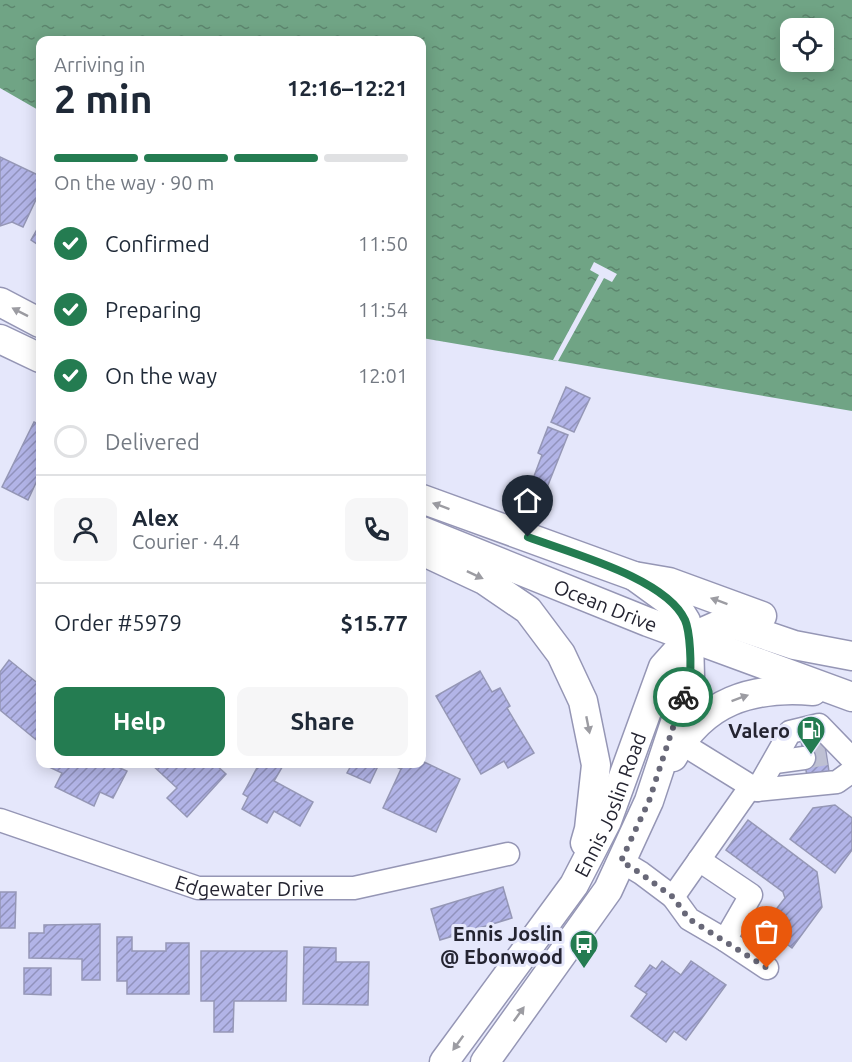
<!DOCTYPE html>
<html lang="en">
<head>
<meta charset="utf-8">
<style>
	body { margin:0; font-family:Ubuntu,sans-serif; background:#f6f6f7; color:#1f2937; height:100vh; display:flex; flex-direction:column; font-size:22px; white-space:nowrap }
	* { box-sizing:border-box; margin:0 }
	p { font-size:20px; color:#747a83 }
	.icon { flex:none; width:33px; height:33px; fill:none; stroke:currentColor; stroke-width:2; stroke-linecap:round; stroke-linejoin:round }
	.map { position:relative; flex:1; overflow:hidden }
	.drawer { position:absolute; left:36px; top:36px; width:390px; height:732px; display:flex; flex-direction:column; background:#fff; border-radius:12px; box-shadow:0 3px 15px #0003 }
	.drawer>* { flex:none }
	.fabs { position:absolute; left:780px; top:18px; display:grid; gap:12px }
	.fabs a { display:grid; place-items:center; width:54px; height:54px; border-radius:12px; background:#fff; box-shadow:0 3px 15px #0003; font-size:30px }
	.pin { position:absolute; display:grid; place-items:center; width:51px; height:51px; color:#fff; margin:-62px -26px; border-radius:50% 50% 50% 0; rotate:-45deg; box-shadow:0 0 6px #0007 }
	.pin .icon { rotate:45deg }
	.courier { position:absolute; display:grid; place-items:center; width:60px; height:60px; margin:-30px; border:4px solid #247c51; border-radius:50%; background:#fff; color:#222; box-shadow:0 2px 8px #0007 }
	.overview em { font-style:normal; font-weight:700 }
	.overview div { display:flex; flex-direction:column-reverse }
	.overview { display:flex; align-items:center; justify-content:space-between; height:102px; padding:0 18px }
	h1 { font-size:39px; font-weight:700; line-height:45px }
	.bar { display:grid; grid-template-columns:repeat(4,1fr); gap:9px 6px; align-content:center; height:72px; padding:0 18px }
	.bar i { height:8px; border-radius:4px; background:#e0e1e3 }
	.bar .selected { background:#247c51 }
	.bar p { grid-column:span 4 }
	.line { display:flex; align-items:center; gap:15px; padding:0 18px; border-top:2px solid #e0e1e3 }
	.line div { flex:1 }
	.round { display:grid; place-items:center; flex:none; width:63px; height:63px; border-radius:12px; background:#f6f6f7 }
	ol { padding:0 18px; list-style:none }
	li { display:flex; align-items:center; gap:18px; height:66px }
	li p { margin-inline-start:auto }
	li .icon { padding:6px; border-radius:50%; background:#247c51; color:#fff; stroke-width:4 }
	li:last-child { color:#747a83 }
	li i { width:33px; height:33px; border:3px solid #e0e1e3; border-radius:50% }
	.button { display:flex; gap:12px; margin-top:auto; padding:12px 18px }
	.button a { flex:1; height:69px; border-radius:12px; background:#247c51; color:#fff; font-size:24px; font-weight:700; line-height:69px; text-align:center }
	.button a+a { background:#f6f6f7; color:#1f2937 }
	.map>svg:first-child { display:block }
	.water { fill:url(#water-ripples); fill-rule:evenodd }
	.pier { fill:#e5e7fb }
	.building { fill:url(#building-hatch); stroke:#9597b6; stroke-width:1.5 }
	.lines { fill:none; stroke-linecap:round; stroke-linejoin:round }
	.minor-tunnel { stroke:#bec0d3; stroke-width:22; stroke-dasharray:22 11; stroke-linecap:butt }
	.minor-casing { stroke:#9596b5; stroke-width:25 }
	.major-casing { stroke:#9596b5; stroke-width:31 }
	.minor { stroke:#fff; stroke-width:22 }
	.major { stroke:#fff; stroke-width:28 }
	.oneway { fill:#9c9ca2 }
	.done { stroke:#686878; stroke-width:6; stroke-dasharray:0 10.8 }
	.route { stroke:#247c51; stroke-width:8 }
	.labels { text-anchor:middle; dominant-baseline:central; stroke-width:6; stroke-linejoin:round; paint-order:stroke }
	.street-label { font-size:20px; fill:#242431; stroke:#e5e7fb }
	.poi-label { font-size:20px; font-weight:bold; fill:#242431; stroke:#e5e7fb; text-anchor:end }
</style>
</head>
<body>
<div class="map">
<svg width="852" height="1062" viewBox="0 0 852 1062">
	<defs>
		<pattern id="water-ripples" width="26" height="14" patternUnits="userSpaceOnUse" patternTransform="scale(1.5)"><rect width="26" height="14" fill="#70a485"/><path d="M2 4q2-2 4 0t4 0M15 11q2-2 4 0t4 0" fill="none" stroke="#5c856d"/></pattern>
		<pattern id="building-hatch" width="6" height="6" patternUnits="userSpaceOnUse" patternTransform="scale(1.5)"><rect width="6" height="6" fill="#b2b4e7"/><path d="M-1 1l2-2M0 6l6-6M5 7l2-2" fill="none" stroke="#9192bc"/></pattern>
	</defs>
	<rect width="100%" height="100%" fill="#e5e7fb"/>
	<!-- water -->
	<path class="water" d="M0,0H852V411L422,338V40H40V111L0,88ZM790,28H824V62H790Z"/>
	<!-- pier -->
	<path class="pier" d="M594,262L617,274L612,282L604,278L558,361L553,360L599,275L590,270Z"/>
	<!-- building -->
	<g class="building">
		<path d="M0,157L40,176V191L23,227L12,222L0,226Z"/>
		<path d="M40,224V246L31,240Z"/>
		<path d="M566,387L590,398L574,432L551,422Z"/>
		<path d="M34,422L40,425V474L28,500L2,487Z"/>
		<path d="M548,427L568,435L546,490L531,484L542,455L538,453Z"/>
		<path d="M9,660L40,685V743L0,710V672Z"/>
		<path d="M480,671L492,692L500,688L510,706L507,708L534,753L508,768L504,761L481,774L436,696Z"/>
		<path d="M823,732L830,778L808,782L800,735Z"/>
		<path d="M422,761L460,779L436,832L383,808L401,769L390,764H422Z"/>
		<path d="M51,764H111L127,771L113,798L100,792L94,806L55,787L62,773L49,767Z"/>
		<path d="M151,764H215L226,774L187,817L167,798L177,788Z"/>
		<path d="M259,764H284L274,781L313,802L300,826L274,811L267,823L242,809L248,797L243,794Z"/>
		<path d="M352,764H379L370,783L347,773Z"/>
		<path d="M835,805L852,818V850L835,873L790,839L813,808Z"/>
		<path d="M748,820L817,872L822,907L792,948L763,926L785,898L783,892L726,850Z"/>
		<path d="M503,887L512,918L440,940L431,909Z"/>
		<path d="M0,892H16L15,928H0Z"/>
		<path d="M100,924V980H82V959L29,958V933H44V925Z"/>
		<path d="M117,937H132V951H166V943H189V994H127V981H117Z"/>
		<path d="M304,947L336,948V962H369L368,1005L303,1004Z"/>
		<path d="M201,951H287L286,1001H234L233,1032H214V1001H201Z"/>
		<path d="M662,961L681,975L691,961L726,985L686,1040L674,1031L666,1042L631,1016L647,994L635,986L650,965L656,969Z"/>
		<path d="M24,968H51V995L24,994Z"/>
	</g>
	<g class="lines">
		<!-- minor-tunnel -->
		<path class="minor-tunnel" d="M804,758L826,754"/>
		<!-- minor casing -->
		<g class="minor-casing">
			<g id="minor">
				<path d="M681,743L757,790L790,732L819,725L852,759"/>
				<path d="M775,762L804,758"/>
				<path d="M757,790L837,782L852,771"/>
				<path id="s1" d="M0,820L198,888H354L508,854"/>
				<path d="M621,861L641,873L673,897L751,786"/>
				<path d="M673,897L689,919L725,940L751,895L699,860"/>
				<path d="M725,940L767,968"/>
			</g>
		</g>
		<!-- major casing -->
		<g class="major-casing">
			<g id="major">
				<path d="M0,302L40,323"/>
				<path d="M0,339L40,358"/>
				<path d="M422,499L634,576L669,582L762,616"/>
				<path id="s2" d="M422,531L648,622L852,697"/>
				<path d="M422,551L484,580L528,610L561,654L583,701L596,765L589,829L585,843"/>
				<path d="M673,757C703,701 752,686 813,691"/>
				<path id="s3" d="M444,1062L574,885L607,821L663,667L689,638L723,623L738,626L794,645L852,656"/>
				<path d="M485,1062L608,890L649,801L690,677L689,638L686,621L678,608L634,576"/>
			</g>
		</g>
		<!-- minor -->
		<use href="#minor" class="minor"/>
		<!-- major -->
		<use href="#major" class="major"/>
	</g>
	<!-- one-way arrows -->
	<defs><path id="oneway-solid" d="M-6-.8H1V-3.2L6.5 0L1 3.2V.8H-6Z" transform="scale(1.5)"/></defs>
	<g class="oneway">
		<use href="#oneway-solid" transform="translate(20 312) rotate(-153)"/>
		<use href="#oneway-solid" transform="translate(441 506) rotate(-160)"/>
		<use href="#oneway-solid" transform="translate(475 575) rotate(25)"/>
		<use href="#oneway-solid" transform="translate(719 601) rotate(-160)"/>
		<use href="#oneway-solid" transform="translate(740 698) rotate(-20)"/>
		<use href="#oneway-solid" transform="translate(588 725) rotate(79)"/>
		<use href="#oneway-solid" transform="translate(519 1014) rotate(-54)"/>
		<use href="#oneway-solid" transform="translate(458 1043) rotate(126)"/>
	</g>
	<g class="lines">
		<!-- done -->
		<path class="done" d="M683,697L649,801L621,861L640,873L673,897L689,919L767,968"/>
		<!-- route -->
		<path class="route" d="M528,537C570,553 666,578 685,620C690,631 692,667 689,680C688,686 685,691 683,697"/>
	</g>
	<!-- icons -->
	<defs>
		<g id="fuel-pin" transform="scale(1.5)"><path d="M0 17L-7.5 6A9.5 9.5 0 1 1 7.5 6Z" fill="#247c51" stroke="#e5e7fb"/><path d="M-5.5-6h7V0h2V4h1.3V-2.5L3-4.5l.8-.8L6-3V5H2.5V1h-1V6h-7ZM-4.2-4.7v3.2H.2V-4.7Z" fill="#fff"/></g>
		<g id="bus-pin" transform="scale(1.5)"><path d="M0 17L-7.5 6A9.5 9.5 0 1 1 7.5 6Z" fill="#247c51" stroke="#e5e7fb"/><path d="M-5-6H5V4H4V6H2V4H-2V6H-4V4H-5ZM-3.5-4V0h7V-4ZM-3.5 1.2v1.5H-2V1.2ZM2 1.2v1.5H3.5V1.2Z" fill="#fff"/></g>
	</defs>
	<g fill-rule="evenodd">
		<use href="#fuel-pin" x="811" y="730"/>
		<use href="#bus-pin" x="584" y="944"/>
	</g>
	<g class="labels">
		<!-- street labels -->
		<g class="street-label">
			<text stroke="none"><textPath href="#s2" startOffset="198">Ocean Drive</textPath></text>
			<text stroke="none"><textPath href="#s3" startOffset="308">Ennis Joslin Road</textPath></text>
			<text stroke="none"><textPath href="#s1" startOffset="261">Edgewater Drive</textPath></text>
		</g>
		<!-- poi labels -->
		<g class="poi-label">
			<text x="790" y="730">Valero</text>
			<text x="563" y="933">Ennis Joslin<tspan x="563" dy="23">@ Ebonwood</tspan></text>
		</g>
	</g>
</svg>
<div class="fabs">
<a><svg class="icon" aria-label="locate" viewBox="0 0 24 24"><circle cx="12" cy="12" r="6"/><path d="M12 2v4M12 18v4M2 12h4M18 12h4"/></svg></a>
</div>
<div class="pin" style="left:767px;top:968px;background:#ea580c"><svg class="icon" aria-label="bag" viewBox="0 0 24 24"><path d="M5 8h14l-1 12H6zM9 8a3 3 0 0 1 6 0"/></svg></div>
<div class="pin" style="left:528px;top:537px;background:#1f2937"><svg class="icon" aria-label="home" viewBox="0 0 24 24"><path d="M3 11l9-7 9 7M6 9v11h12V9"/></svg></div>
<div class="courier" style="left:683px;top:697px"><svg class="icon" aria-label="bike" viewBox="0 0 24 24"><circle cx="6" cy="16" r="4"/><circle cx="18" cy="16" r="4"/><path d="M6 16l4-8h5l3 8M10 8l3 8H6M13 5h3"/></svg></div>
<section class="drawer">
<div class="overview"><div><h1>2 min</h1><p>Arriving in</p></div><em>12:16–12:21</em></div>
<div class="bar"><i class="selected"></i><i class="selected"></i><i class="selected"></i><i></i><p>On the way · 90 m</p></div>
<ol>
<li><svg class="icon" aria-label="check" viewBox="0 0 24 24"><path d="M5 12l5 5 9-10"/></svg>Confirmed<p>11:50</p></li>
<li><svg class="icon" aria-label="check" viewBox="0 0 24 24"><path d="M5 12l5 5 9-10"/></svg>Preparing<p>11:54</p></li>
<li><svg class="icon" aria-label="check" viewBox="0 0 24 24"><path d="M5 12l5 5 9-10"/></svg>On the way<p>12:01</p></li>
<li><i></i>Delivered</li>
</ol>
<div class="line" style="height:108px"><a class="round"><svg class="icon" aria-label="person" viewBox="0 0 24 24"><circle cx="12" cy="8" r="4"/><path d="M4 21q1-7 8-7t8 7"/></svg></a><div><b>Alex</b><p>Courier · 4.4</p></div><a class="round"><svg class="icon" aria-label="phone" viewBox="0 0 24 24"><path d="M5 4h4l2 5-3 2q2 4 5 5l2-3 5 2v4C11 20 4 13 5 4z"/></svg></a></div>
<div class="line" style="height:78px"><div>Order #5979</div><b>$15.77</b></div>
<div class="button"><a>Help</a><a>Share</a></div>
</section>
</div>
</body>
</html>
